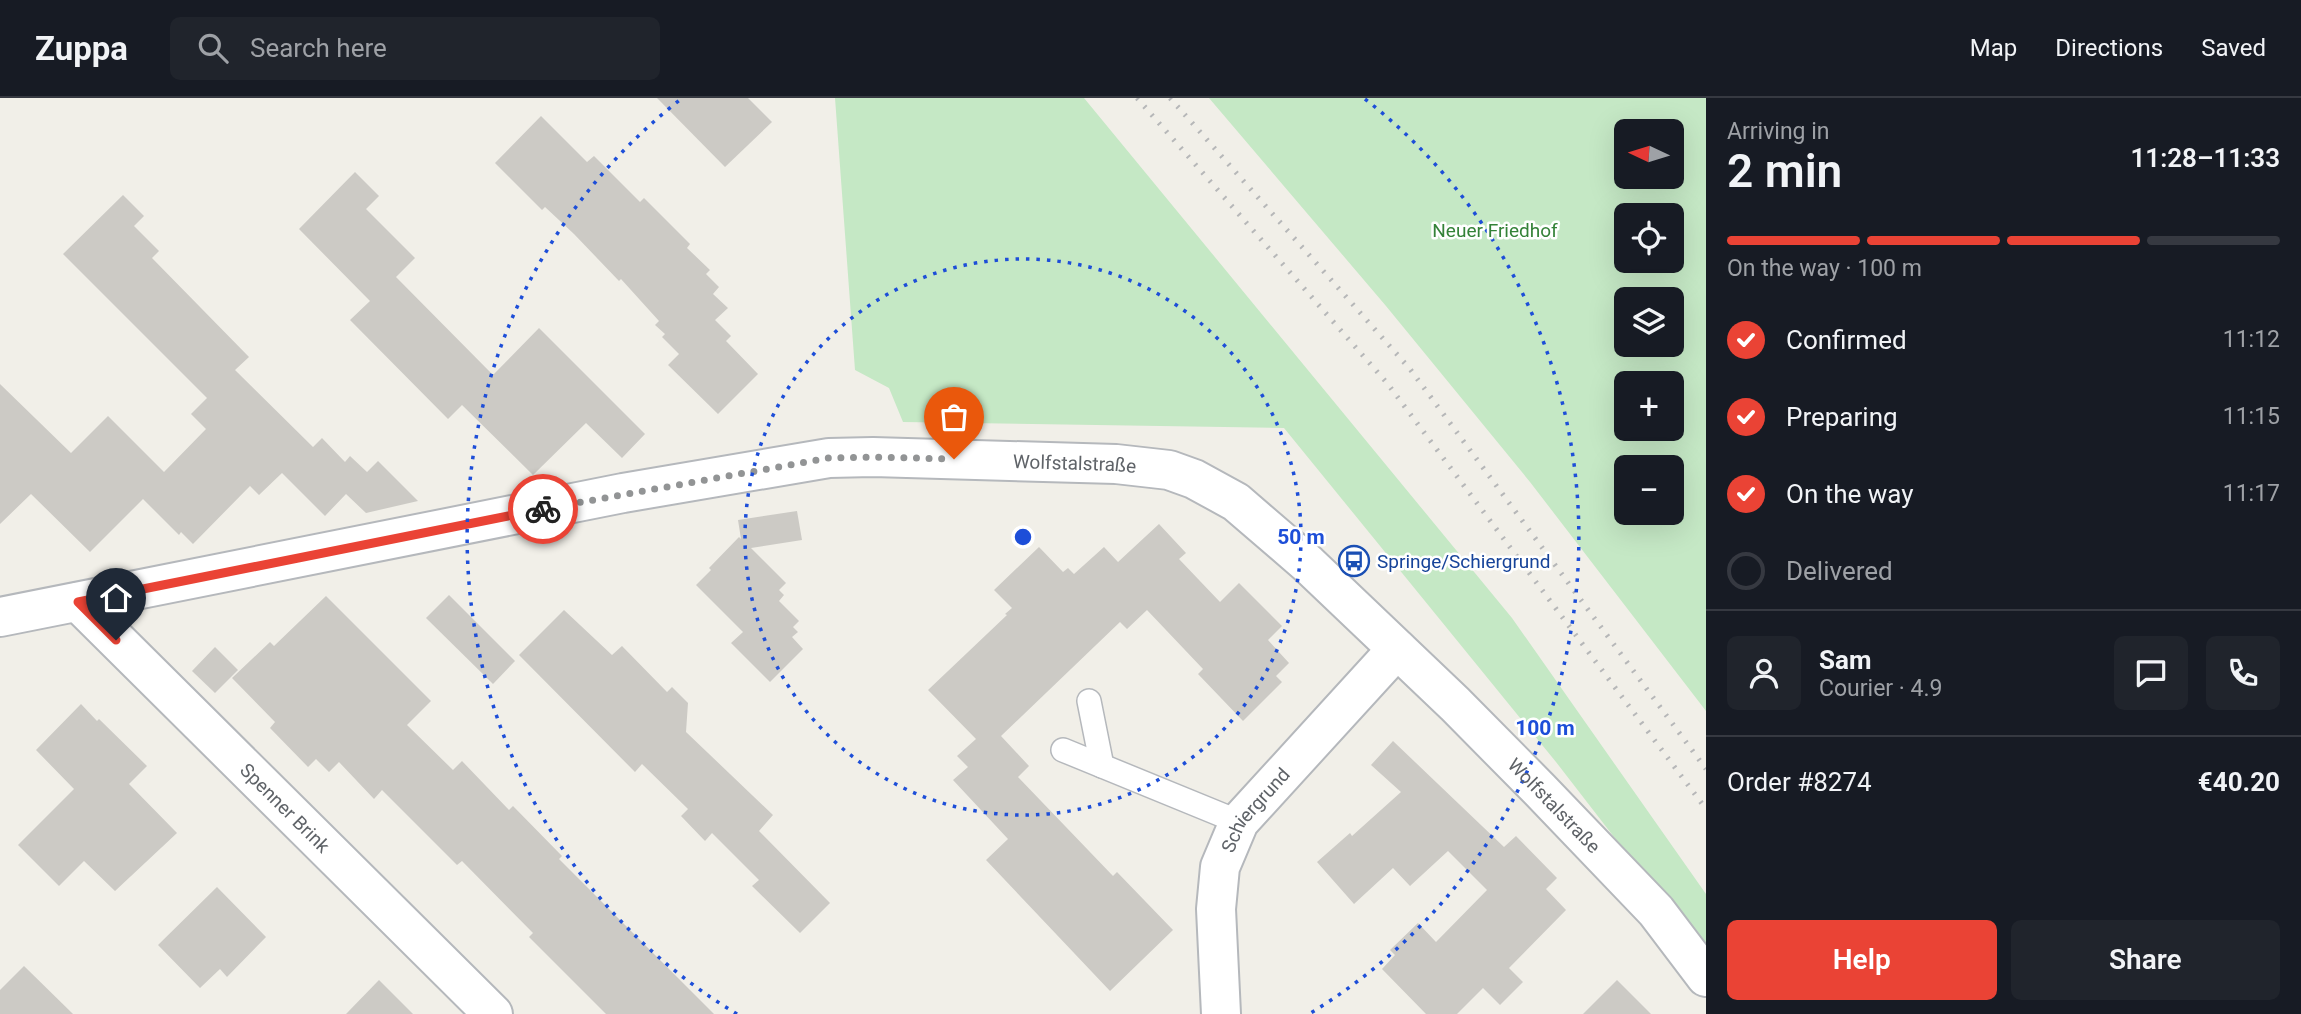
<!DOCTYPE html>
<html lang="en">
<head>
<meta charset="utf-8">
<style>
	body { margin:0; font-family:Roboto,sans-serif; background:#20242c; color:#f1f3f6; height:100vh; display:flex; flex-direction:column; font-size:26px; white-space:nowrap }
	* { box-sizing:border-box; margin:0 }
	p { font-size:23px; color:#9ea1a6 }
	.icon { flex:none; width:38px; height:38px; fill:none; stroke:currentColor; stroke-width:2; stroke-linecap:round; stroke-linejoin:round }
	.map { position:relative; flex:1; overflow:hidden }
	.side { display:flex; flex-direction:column; background:#171b24; width:595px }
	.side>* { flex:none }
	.needle { width:46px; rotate:274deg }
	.fabs { position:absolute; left:1614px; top:21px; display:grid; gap:14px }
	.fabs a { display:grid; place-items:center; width:70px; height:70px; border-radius:10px; background:#171b24; box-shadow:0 7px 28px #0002; font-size:35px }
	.pin { position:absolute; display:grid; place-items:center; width:60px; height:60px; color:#fff; margin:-72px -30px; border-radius:50% 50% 50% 0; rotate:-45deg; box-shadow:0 0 7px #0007 }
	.pin .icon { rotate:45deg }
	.courier { position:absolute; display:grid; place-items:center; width:70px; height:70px; margin:-35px; border:5px solid #ea4335; border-radius:50%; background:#fff; color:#222; box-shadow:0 2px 9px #0007 }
	.head em { font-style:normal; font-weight:600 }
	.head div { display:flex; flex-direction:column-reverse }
	.head { display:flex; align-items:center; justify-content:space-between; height:119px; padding:0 21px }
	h1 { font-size:46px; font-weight:600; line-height:52px }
	.bar { display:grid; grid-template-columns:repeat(4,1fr); gap:10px 7px; align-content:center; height:84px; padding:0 21px }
	.bar i { height:9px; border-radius:5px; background:#363941 }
	.bar .on { background:#ea4335 }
	.bar p { grid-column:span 4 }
	.line { display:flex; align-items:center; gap:18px; padding:0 21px; border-top:2px solid #363941 }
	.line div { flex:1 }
	.round { display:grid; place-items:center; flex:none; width:74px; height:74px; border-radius:10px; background:#20242c }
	ol { padding:0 21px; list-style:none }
	li { display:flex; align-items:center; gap:21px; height:77px }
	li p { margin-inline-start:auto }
	li .icon { padding:7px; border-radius:50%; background:#ea4335; color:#fff; stroke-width:4 }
	li:last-child { color:#9ea1a6 }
	li i { width:38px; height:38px; border:4px solid #363941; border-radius:50% }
	.action { display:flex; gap:14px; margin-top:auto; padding:14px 21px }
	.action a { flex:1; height:80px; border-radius:10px; background:#ea4335; color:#fff; font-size:28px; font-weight:600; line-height:80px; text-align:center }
	.action a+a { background:#20242c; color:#f1f3f6 }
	header { display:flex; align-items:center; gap:42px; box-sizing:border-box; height:98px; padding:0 35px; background:#171b24; border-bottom:2px solid #363941 }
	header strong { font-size:33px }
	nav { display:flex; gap:38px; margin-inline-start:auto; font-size:24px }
	.search { width:490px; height:63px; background:#20242c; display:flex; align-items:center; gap:18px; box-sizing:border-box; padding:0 24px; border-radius:10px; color:#9ea1a6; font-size:26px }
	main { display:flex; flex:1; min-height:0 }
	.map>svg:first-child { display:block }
	.green { fill:#c5e8c5; fill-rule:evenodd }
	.building { fill:#cccac5 }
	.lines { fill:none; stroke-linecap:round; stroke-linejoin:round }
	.service-casing { stroke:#b5b8bc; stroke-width:26 }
	.minor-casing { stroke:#b5b8bc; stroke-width:42 }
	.service { stroke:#fff; stroke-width:23 }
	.minor { stroke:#fff; stroke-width:38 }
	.rail { stroke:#b6b7b8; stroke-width:5; stroke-dasharray:2 9; stroke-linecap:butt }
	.done { stroke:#929495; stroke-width:7; stroke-dasharray:0 12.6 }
	.route { stroke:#ea4335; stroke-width:9 }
	.ring { fill:none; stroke:#1d4ed8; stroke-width:3.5; stroke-dasharray:3.5 7 }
	.labels { text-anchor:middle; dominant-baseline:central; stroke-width:5; stroke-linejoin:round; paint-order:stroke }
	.park-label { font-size:19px; fill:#348238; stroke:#fff }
	.street-label { font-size:19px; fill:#5f6368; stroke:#fff }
	.transit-label { font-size:19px; fill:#164399; stroke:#fff; text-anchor:start }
	.centre { fill:#1d4ed8; stroke:#fff; stroke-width:3.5 }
	.ring-label { font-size:21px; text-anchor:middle; font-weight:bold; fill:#1d4ed8; stroke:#fff; stroke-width:5; stroke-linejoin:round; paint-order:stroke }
</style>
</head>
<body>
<header>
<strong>Zuppa</strong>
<div class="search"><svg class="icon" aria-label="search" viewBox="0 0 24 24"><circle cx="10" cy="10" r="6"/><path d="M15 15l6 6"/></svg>Search here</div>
<nav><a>Map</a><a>Directions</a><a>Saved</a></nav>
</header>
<main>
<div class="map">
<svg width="1706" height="916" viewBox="0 0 1706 916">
	<rect width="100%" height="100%" fill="#f1efe8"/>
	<!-- green -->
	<g class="green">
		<path d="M835,0H1084L1512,520L1706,796V858L1556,664L1284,330L903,324L889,290L855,272Z"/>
		<path d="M1209,0H1706V613L1530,384L1386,208ZM1671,33V79H1626V33ZM1626,117H1671V163H1626ZM1626,201H1671V247H1626ZM1671,285V331H1626V285ZM1671,369V415H1626V369Z"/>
	</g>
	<!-- building -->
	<g class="building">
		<path d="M657,0H748L772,24L725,69Z"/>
		<path d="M541,18L587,64L594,58L640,104L644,100L690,146L687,150L710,172L706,176L719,189L713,196L728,210L715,222L731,238L726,243L758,276L718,316L668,267L679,256L662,239L665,236L655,227L659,223L621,181L619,183L574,136L545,109L542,112L495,65Z"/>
		<path d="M355,74L379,98L366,111L415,160L396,179L493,277L539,230L645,336L622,360L586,325L533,377L462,307L448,321L350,222L370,203L299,131Z"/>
		<path d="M123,97L144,118L134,128L159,153L152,160L249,259L235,272L313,349L322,340L345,364L350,358L367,374L378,363L418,403L366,415L346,396L325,418L282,375L259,397L250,388L193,446L181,434L179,437L143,401L90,454L31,396L0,426V286L71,355L108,318L164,374L206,331L191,316L207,300L63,156Z"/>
		<path d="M797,413L802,442L751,450L786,485L779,492L784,497L779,503L799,523L793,529L798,534L792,539L803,551L770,584L731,545L743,534L696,487L711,472L709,470L739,439L741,441L738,422Z"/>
		<path d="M1159,426L1186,455L1179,461L1220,504L1239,485L1282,528L1268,542L1289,565L1276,578L1282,584L1243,623L1198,576L1203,571L1147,512L1127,531L1120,524L1001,638L1029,668L1018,679L1113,778L1117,774L1173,832L1110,893L986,762L1008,741L953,682L968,669L957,658L976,641L928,592L1007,517L1005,516L1012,510L994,492L1039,449L1063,474L1068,470L1074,476L1104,449L1118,464Z"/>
		<path d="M449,497L515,563L493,586L426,520Z"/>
		<path d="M326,498L431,603L407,627L453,672L462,663L509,712L513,708L562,758L559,761L714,916H606L529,839L533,835L462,763L457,767L382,692L374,701L339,664L329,674L316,661L308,669L270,630L275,624L232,580L270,544L274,548Z"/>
		<path d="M564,512L612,557L622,548L667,594L672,589L688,605L686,634L773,717L759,733L830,805L800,835L752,788L759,782L712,735L705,743L681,718L688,711L642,666L635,674L519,557Z"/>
		<path d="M215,549L238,572L215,595L192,573Z"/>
		<path d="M81,606L97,623L99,621L147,668L129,686L177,735L115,793L84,763L59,788L18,747L74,691L36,652Z"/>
		<path d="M1393,643L1504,749L1516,738L1557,780L1546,791L1566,812L1509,870L1523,884L1500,907L1483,890L1457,916H1426L1382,871L1395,857L1390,852L1418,825L1436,844L1487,792L1448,753L1410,788L1393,770L1354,806L1317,764L1350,735L1352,738L1401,694L1371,667Z"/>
		<path d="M217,789L266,839L227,879L220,871L200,890L158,847Z"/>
		<path d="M24,868L73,916H0V892Z"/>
		<path d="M379,882L413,916H346Z"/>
		<path d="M1617,882L1651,916H1583Z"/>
	</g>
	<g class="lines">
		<!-- service casing -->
		<g class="service-casing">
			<g id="service">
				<path d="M1089,603L1102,668"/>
				<path d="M1063,652L1239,724"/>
			</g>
		</g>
		<!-- minor casing -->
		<g class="minor-casing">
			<g id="minor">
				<path id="s1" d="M78,504L493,916"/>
				<path id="s2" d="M0,519L623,395L829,360L873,359L1116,366L1169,372L1194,381L1236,404L1308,466L1455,606L1540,692L1656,813L1706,879"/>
				<path id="s3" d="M1221,916L1216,811L1220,769L1239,724L1397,551"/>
			</g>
		</g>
		<!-- service -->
		<use href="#service" class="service"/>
		<!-- minor -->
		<use href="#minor" class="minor"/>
		<!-- rail -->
		<g class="rail">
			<path d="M1137,0L1387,285L1706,711"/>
			<path d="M1170,0L1410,271L1706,671"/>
		</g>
	</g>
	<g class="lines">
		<!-- done -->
		<path class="done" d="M543,411L829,360L873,359L954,361"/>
		<!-- route -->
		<path class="route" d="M116,542L78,504L543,411"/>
	</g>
	<!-- distance rings -->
	<g class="ring">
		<circle cx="1023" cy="439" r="278"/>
		<path d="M737 916A556 556 0 0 1 681 1M1365 1A556 556 0 0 1 1309 916"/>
	</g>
	<!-- icons -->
	<defs>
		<g id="bus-ring" transform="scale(1.575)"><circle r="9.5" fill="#fff" stroke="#1a4fb4" stroke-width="1.5"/><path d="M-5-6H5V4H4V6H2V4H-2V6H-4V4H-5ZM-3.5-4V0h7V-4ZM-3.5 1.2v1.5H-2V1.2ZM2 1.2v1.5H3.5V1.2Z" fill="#1a4fb4"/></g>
	</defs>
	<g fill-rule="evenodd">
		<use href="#bus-ring" x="1354" y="463"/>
	</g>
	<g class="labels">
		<!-- park labels -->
		<g class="park-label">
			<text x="1495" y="132">Neuer Friedhof</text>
		</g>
		<!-- street labels -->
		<g class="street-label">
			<text stroke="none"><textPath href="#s2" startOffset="1090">Wolfstalstraße</textPath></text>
			<text stroke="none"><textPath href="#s2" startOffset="1699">Wolfstalstraße</textPath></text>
			<text stroke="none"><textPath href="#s1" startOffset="292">Spenner Brink</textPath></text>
			<text stroke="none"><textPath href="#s3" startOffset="215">Schiergrund</textPath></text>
		</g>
		<!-- transit labels -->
		<g class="transit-label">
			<text x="1377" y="463">Springe/Schiergrund</text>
		</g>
	</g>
	<circle cx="1023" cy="439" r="10" class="centre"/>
	<g class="ring-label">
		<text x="1301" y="446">50 m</text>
		<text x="1545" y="637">100 m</text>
	</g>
</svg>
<div class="fabs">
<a><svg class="needle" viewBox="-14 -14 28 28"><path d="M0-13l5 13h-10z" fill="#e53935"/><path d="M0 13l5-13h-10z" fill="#9ea1a6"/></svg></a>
<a><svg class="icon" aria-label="locate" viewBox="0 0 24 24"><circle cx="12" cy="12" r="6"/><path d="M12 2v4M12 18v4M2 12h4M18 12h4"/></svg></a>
<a><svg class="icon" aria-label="layers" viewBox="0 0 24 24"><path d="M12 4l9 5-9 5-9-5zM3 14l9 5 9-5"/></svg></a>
<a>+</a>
<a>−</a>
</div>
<div class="pin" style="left:954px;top:361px;background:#ea580c"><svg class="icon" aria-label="bag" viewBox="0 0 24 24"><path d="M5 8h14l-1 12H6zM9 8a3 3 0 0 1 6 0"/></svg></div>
<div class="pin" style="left:116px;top:542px;background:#1f2937"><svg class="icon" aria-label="home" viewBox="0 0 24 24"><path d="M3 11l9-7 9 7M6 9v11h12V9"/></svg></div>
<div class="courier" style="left:543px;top:411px"><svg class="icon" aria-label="bike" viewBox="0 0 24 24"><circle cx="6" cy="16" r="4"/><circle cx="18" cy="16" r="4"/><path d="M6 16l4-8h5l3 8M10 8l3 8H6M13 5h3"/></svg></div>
</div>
<section class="side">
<div class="head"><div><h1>2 min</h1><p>Arriving in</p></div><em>11:28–11:33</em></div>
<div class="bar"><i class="on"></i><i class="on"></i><i class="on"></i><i></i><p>On the way · 100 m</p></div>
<ol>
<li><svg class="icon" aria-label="check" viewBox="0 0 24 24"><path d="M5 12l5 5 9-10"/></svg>Confirmed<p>11:12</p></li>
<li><svg class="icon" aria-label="check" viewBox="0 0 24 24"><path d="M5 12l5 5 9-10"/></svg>Preparing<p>11:15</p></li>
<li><svg class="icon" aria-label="check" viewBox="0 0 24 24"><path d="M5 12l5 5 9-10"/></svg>On the way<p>11:17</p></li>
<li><i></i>Delivered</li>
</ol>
<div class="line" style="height:126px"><a class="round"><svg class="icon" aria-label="person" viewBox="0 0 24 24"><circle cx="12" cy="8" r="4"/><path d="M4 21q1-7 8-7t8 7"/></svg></a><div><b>Sam</b><p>Courier · 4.9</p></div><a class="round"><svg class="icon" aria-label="chat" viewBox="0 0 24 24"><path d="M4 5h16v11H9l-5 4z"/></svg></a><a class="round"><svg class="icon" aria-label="phone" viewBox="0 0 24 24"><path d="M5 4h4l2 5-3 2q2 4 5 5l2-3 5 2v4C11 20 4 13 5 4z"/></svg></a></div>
<div class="line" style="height:91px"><div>Order #8274</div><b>€40.20</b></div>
<div class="action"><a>Help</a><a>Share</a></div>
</section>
</main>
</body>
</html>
